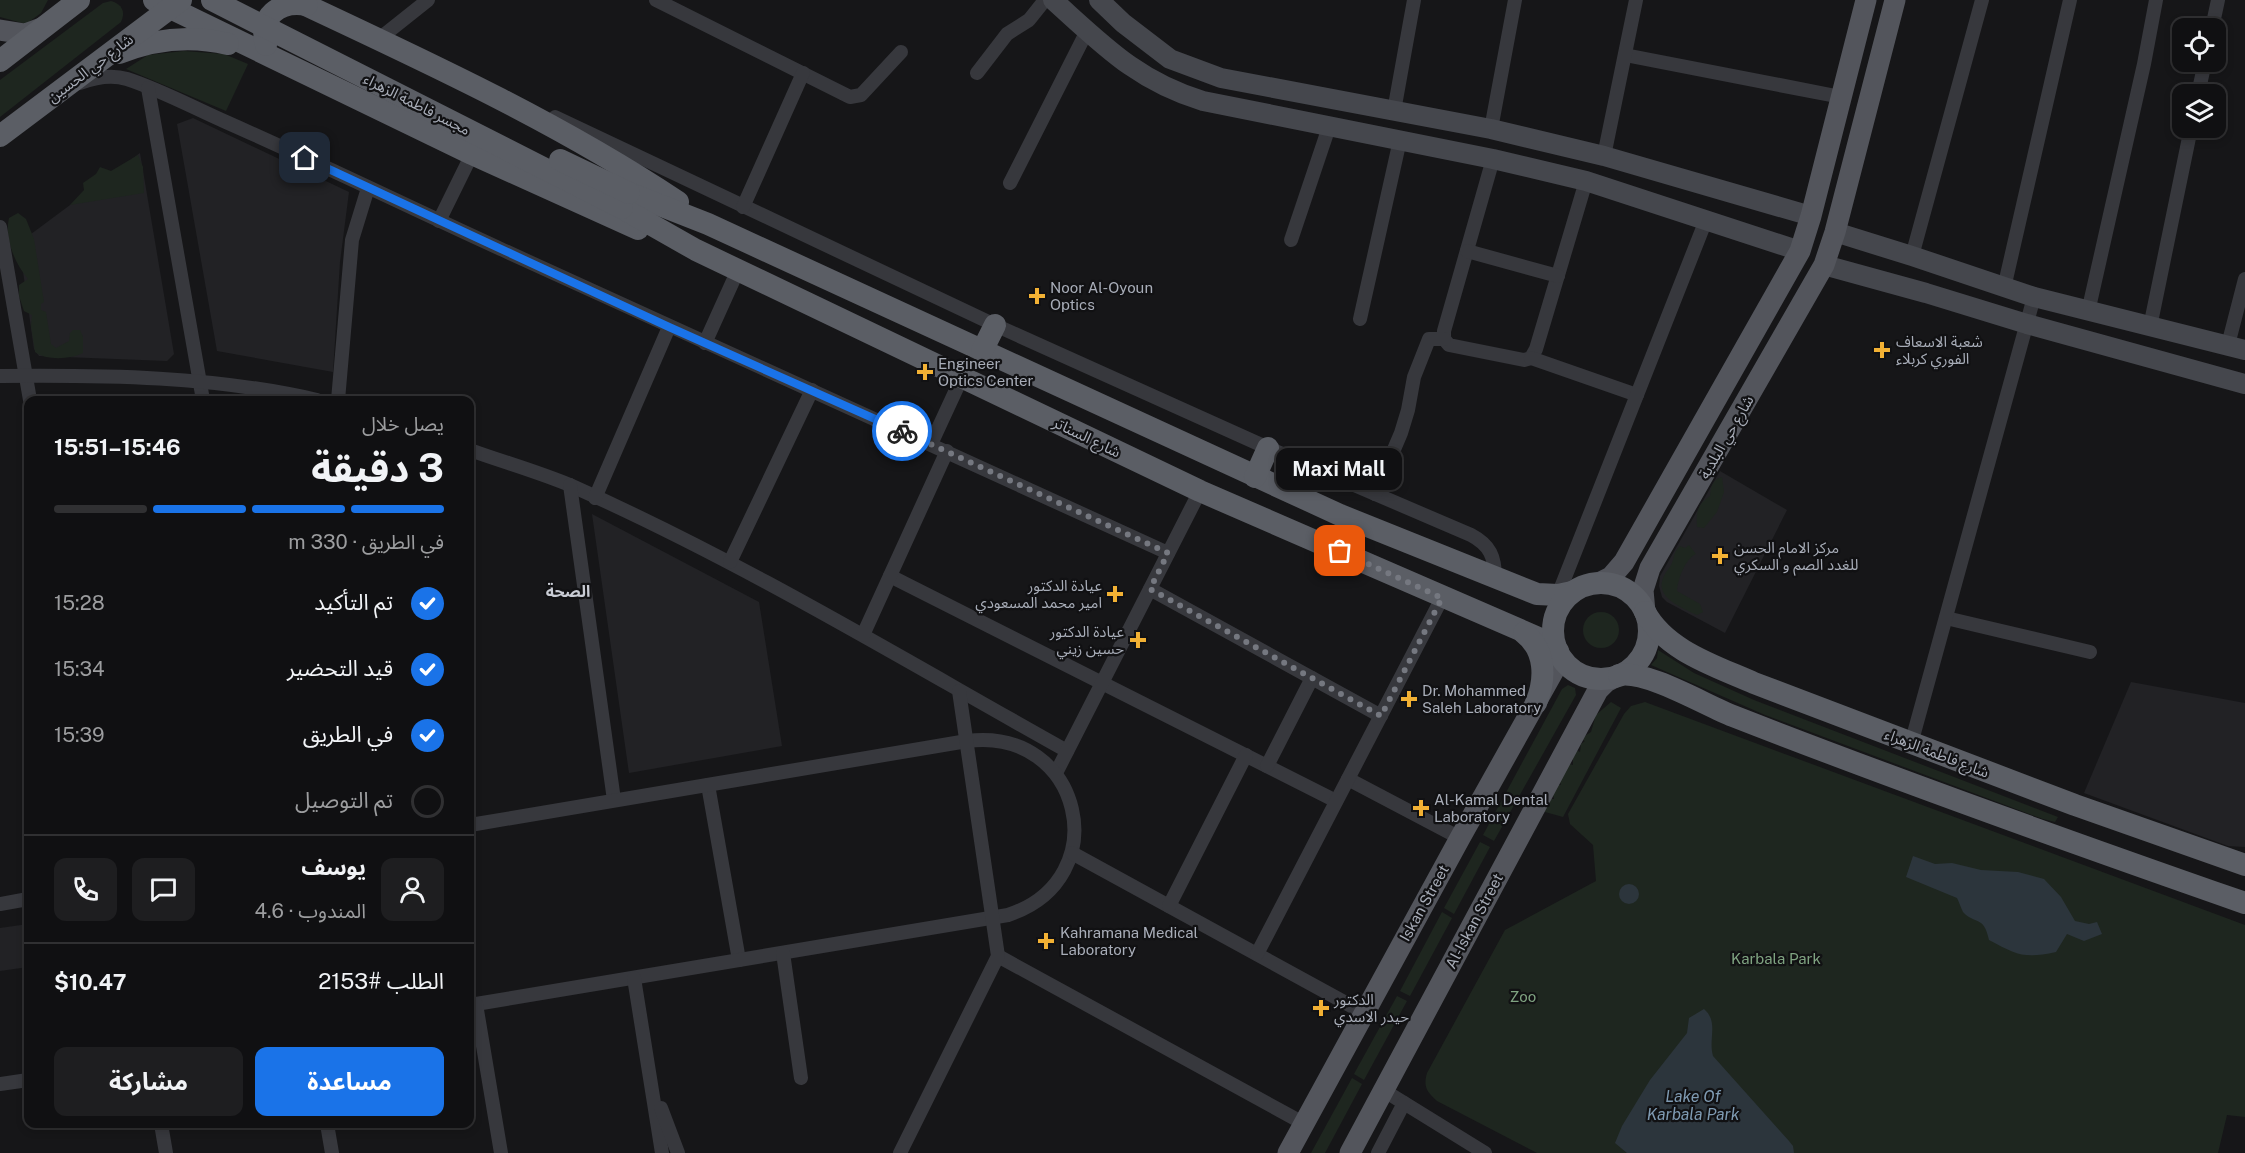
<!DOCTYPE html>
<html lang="ar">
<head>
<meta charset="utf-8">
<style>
	body { margin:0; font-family:"Public Sans","Noto Sans Arabic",sans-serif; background:#1e1e20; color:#f1f3f6; direction:rtl; height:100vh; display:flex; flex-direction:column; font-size:22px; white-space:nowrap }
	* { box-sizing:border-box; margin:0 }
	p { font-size:20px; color:#9c9d9f }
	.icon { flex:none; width:33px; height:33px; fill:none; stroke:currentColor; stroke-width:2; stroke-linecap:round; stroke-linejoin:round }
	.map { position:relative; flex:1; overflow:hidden; direction:ltr }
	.panel { position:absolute; left:24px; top:396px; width:450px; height:732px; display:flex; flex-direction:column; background:#101012; border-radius:12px; box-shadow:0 3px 9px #0003,0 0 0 2px #303032; direction:rtl }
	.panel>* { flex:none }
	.tools { position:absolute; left:2172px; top:18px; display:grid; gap:12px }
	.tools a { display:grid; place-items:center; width:54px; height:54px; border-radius:12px; background:#101012; box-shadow:0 3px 9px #0003,0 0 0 2px #303032; font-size:30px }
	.pin { position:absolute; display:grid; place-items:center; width:51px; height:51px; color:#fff; margin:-26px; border-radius:12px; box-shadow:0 3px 9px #0006 }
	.courier { position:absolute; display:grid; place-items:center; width:60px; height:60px; margin:-30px; border:4px solid #1a73e8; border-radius:50%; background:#fff; color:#222; box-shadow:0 2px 8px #0007 }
	.bubble { position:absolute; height:42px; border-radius:12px; background:#101012; box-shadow:0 3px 9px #0003,0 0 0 2px #303032; font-size:20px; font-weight:700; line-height:42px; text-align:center; direction:rtl }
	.head em { font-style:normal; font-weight:700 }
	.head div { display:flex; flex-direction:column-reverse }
	.head { display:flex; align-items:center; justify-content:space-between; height:102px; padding:0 30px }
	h1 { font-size:39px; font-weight:700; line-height:45px }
	.bar { display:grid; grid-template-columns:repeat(4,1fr); gap:9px 6px; align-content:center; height:72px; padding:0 30px }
	.bar i { height:8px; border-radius:4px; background:#303032 }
	.bar .selected { background:#1a73e8 }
	.bar p { grid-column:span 4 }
	.line { display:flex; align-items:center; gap:15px; padding:0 30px; border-top:2px solid #303032 }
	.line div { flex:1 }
	.round { display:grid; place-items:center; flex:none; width:63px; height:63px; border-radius:12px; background:#1e1e20 }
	ol { padding:0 30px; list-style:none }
	li { display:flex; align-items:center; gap:18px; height:66px }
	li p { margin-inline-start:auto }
	li .icon { padding:6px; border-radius:50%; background:#1a73e8; color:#fff; stroke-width:4 }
	li:last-child { color:#9c9d9f }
	li i { width:33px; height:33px; border:3px solid #303032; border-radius:50% }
	.cta { display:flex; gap:12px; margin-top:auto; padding:12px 30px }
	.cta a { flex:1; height:69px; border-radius:12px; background:#1a73e8; color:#fff; font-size:24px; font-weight:700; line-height:69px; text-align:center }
	.cta a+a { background:#1e1e20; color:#f1f3f6 }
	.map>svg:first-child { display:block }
	.built { fill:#222225 }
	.green { fill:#1e261f }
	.water { fill:#2c353c }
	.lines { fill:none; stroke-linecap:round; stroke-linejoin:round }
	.minor { stroke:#37383d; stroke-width:14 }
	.secondary { stroke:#45474d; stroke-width:20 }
	.primary { stroke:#53555c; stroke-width:21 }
	.trunk { stroke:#5b5e65; stroke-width:22 }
	.trunk-bridge { stroke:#5b5e65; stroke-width:22 }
	.done { stroke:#757880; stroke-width:6; stroke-dasharray:0 10.8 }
	.route { stroke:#1a73e8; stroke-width:8 }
	.poi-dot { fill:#f2b134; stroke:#111113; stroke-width:2 }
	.labels { text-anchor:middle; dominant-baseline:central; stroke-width:4.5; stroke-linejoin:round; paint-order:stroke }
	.street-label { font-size:15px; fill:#a8adb8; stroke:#111113 }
	.poi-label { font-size:15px; fill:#a8adb8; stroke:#111113; text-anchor:start }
	.park-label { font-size:15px; fill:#7fa381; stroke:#111113 }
	.neighbourhood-label { font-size:16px; font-weight:bold; fill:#c9ccd4; stroke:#111113 }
	.water-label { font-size:16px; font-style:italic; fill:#7f9bb3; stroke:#111113 }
</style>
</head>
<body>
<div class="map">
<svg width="2245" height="1153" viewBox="0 0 2245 1153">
	<rect width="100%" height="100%" fill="#161618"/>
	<!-- built -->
	<g class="built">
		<path d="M193,118L349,192L340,262L333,372L217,351L177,124Z"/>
		<path d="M140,153L174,354L167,361L39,356L34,349L19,243Z"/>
		<path d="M1720,471L1787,510L1725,633L1667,602L1662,597L1659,586L1660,576Z"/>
		<path d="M592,514L759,602L782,746L629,773Z"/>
		<path d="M2131,682L2245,703V847L2228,846L2084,793Z"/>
		<path d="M28,924V967L0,971V928Z"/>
	</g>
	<!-- green -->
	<g class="green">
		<path d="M0,0H48L41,13L26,24L0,17Z"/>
		<path d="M111,1C122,4 126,12 121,22L0,117V80L103,3Z"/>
		<path d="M184,51L224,54L248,64L226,111L126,69L148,55Z"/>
		<path d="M138,155L143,167L144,193L70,205L84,190L83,183L96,174L100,167L111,171Z"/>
		<path d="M18,213L26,219L34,239L44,302L41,304V310L46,312L51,344L56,348L69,341L70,333L73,330H80L83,337V353C72,359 46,361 35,352L31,326L32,315L24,311L19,296V285L28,279C15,264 4,238 9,218Z"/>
		<path d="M1722,477L1724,492L1717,512L1704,528L1697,527C1696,512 1697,505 1710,496C1711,486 1712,480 1722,477Z"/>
		<path d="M1689,545L1696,554C1685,559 1678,579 1677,591L1700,604L1703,612L1697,615C1682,608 1653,597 1664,576C1666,571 1670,568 1672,563C1675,556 1673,552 1680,546L1685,548Z"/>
		<circle cx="1601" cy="630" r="18"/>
		<path d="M1658,650L1694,673L1754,700L2058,817L2055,822L2043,819L1765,715L1651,665L1657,658Z"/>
		<path d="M1568,685L1575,688L1576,695L1494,841L1483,835L1562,689Z"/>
		<path d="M1611,702L1621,708L1563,817L1545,812L1544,804L1548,799H1554L1552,789L1557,785H1561L1559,780L1566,763L1573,765V756L1576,750L1580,752L1581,744L1585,741L1580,739L1591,732L1596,715Z"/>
		<path d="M1645,702L2245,925V1117L2227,1115L2218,1153H1537L1437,1101C1427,1092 1423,1087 1427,1073L1505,930L1596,881L1593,845L1570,824L1568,814L1624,714L1631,706Z"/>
		<path d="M1480,842L1490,847L1454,914L1444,908Z"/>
		<path d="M1442,912L1452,918L1410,996L1400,991Z"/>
		<path d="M1397,996L1407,1001L1364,1080L1354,1074Z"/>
		<path d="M1352,1078L1362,1084L1325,1153H1311Z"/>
	</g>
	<!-- water -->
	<g class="water">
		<path d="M1913,856L1935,864L1952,863L1981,870L2018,872L2044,879L2061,897L2075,921L2089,924L2097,922L2102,934L2084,941L2067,934L2056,952C2024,959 2017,955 1989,940C1984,915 1975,925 1963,912C1961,908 1959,902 1957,898L1906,877Z"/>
		<circle cx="1629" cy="894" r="10"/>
		<path d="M1704,1009C1719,1022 1708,1039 1713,1056L1789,1141L1793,1146L1794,1153H1627L1615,1143L1622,1126L1650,1080L1687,1033L1689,1018Z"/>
	</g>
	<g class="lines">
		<!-- minor -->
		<g class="minor">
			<path d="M656,0L850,97L861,95L901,52"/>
			<path d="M2212,28L2218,0"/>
			<path d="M379,39L428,0"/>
			<path d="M1625,55L1841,97"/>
			<path d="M977,73L1007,34L1029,20L1045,0"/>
			<path d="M80,83C96,77 111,74 127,79C161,90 194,108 226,122C319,163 411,208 503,250C724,353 947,451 1168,553"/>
			<path d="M148,88L203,400"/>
			<path d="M2198,94L2205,62"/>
			<path d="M1394,111L1414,0"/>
			<path d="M555,117L995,325L1268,448L1471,535C1490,545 1495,557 1495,578"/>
			<path d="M1491,129L1515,0"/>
			<path d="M1604,156L1636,0"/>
			<path d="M1493,159L1444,331V339L1449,345L1524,360L1531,358L1536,349L1586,181"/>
			<path d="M1010,183L1087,31"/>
			<path d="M743,207L803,73"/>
			<path d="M439,221L472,154"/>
			<path d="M0,227L30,400"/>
			<path d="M1291,240L1329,127"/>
			<path d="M1467,251L1558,276"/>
			<path d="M1912,256L1982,0"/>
			<path d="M2004,288L2070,0"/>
			<path d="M2088,312L2144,64L2156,0"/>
			<path d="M1360,319L1400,140"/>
			<path d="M2150,327L2191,128"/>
			<path d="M705,343L738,270"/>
			<path d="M2228,345L2245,279"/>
			<path d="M1531,358L1637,395"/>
			<path d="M0,376C106,375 213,376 317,400"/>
			<path d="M338,400L352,240L368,188"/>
			<path d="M931,444L962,377"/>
			<path d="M470,450C503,462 539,472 572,486C743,562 904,660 1067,751"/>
			<path d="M570,485L614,800"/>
			<path d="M1375,494L1401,433L1408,410L1414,377L1429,339H1444"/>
			<path d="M595,498L669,327"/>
			<path d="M730,562L812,390"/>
			<path d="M890,576L1336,801"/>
			<path d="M1150,589L1381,716"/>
			<path d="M1558,595L1706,220"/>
			<path d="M1946,618L2090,652"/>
			<path d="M863,635L947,451"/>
			<path d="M1911,744L2034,297"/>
			<path d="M1267,766L1312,678"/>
			<path d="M1056,773L1200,491"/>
			<path d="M1348,779L1460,838"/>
			<path d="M708,785L739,960"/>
			<path d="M470,825L967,741C1082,726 1118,879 1008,915L470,1005"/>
			<path d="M1072,853L1364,1013"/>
			<path d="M0,904L28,899"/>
			<path d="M1169,906L1246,755"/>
			<path d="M783,953L801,1078"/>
			<path d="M1257,954L1442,598"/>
			<path d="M998,956L1303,1123"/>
			<path d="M634,978L662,1153"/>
			<path d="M476,1004L501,1153"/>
			<path d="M0,1084L28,1080"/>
			<path d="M1383,1090L1485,1153"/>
			<path d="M661,1108L678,1153"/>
			<path d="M161,1124L166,1153"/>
			<path d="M327,1124L332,1153"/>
			<path d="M900,1153L998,956L959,691"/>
			<path d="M1378,1153L1404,1103"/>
		</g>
		<!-- secondary -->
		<g class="secondary">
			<path d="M1053,0C1103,45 1137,81 1203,101L1493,159L1586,181L1800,251"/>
			<path d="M1099,0L1123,23L1170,59L1221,78L1491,129L1604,156L1811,216"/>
			<path d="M1835,232L1912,256L2034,297L2245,350"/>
			<path d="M1824,265L1926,293L2027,324L2245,384"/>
		</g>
		<!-- primary -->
		<g class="primary">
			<path d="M0,30L25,34L44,27"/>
			<path d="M1599,583L1611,577L1624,562L1800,251L1811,216L1866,0"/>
			<path d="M1645,612L1643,590L1650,568L1824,265L1835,232L1895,0"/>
			<path d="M1288,1153L1460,838L1558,663L1559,654"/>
			<path d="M1350,1153L1598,690L1606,682L1619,675"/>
		</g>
		<!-- trunk -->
		<g class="trunk">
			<path d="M154,0L472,154L638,229"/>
			<path d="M295,0C425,61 558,122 678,202"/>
			<path d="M266,45C258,17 279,0 307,5"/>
			<path d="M119,53C154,39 191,35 228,44"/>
			<path d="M0,61L79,0"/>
			<path d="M0,136L181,0"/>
			<path d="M629,193L708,224L1340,515L1537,594L1558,595L1572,592"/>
			<path d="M622,208L696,250L1200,491L1550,643L1558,651"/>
			<path d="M982,351L995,325"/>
			<path d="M1255,477L1268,448"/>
			<circle cx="1601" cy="631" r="48"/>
			<path d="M1645,612C1666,651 1716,666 1754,683L2075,805L2245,865"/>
			<path d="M1524,633C1546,650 1546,679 1536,703"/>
			<path d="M1619,675C1647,670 1705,705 1733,716C1902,782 2073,843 2245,903"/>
		</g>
		<!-- trunk-bridge -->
		<g class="trunk-bridge">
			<path d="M212,0L622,208"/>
			<path d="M560,160L629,193"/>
		</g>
	</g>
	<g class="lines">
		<!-- done -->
		<path class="done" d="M902,431L1168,553L1150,589L1381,716L1442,598L1340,551"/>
		<!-- route -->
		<path class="route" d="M305,158L669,327L902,431"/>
	</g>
	<!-- markers -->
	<g class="poi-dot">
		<path d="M1034 287h6v6h6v6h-6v6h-6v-6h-6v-6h6z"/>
		<path d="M1879 341h6v6h6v6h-6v6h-6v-6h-6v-6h6z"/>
		<path d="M922 363h6v6h6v6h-6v6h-6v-6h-6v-6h6z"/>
		<path d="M1717 547h6v6h6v6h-6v6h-6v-6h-6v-6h6z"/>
		<path d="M1112 585h6v6h6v6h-6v6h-6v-6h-6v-6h6z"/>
		<path d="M1135 631h6v6h6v6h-6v6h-6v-6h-6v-6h6z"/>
		<path d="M1406 690h6v6h6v6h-6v6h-6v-6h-6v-6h6z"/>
		<path d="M1418 799h6v6h6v6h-6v6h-6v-6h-6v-6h6z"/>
		<path d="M1043 932h6v6h6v6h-6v6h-6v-6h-6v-6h6z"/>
		<path d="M1318 999h6v6h6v6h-6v6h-6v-6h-6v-6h6z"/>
	</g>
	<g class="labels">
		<!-- street labels -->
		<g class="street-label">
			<text transform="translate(90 68) rotate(-37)">شارع حي الحسين</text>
			<text transform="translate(417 104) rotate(27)">مجسر فاطمة الزهراء</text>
			<text transform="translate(1087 437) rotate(26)">شارع السناتر</text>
			<text transform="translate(1726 437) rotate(-60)">شارع حي البلدية</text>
			<text transform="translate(1937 753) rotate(21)">شارع فاطمة الزهراء</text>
			<text transform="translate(1424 903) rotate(-61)">Iskan Street</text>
			<text transform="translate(1474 921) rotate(-62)">Al-Iskan Street</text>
		</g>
		<!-- poi labels -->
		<g class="poi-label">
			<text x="1050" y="287">Noor Al-Oyoun<tspan x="1050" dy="17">Optics</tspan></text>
			<text x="1896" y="341">شعبة الاسعاف<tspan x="1896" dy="17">الفوري كربلاء</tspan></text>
			<text x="938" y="363">Engineer<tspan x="938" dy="17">Optics Center</tspan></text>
			<text x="1734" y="547">مركز الامام الحسن<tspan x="1734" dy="17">للغدد الصم و السكري</tspan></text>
			<text x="1102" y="585" text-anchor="end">عيادة الدكتور<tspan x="1102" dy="17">امير محمد المسعودي</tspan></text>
			<text x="1124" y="631" text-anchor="end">عيادة الدكتور<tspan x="1124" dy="17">حسين زيني</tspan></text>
			<text x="1422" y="690">Dr. Mohammed<tspan x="1422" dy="17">Saleh Laboratory</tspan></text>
			<text x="1434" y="799">Al-Kamal Dental<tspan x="1434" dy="17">Laboratory</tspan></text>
			<text x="1060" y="932">Kahramana Medical<tspan x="1060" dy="17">Laboratory</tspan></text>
			<text x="1334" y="999">الدكتور<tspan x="1334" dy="17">حيدر الاسدي</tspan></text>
		</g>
		<!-- park labels -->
		<g class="park-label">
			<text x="1776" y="958">Karbala Park</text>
			<text x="1523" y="996">Zoo</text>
		</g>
		<!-- neighbourhood labels -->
		<g class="neighbourhood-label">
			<text x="568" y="591">الصحة</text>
		</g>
		<!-- water labels -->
		<g class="water-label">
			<text x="1693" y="1096">Lake Of<tspan x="1693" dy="18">Karbala Park</tspan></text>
		</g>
	</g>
</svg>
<div class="tools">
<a><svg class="icon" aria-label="locate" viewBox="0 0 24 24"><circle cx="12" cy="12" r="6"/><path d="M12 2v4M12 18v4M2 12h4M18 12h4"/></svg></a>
<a><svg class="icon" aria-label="layers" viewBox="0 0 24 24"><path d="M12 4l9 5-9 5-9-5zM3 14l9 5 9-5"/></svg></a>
</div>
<div class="pin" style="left:1340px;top:551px;background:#ea580c"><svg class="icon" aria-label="bag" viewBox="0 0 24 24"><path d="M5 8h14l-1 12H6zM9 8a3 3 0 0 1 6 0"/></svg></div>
<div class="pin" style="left:305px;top:158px;background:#1f2937"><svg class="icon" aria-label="home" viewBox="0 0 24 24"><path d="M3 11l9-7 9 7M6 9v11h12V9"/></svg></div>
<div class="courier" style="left:902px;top:431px"><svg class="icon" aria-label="bike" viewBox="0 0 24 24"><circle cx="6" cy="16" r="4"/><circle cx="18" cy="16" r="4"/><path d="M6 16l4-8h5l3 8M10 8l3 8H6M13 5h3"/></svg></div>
<div class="bubble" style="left:1276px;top:448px;width:126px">Maxi Mall</div>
<section class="panel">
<div class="head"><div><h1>3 دقيقة</h1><p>يصل خلال</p></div><em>15:46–15:51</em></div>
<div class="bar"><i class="selected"></i><i class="selected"></i><i class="selected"></i><i></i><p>في الطريق · 330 m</p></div>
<ol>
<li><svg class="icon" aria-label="check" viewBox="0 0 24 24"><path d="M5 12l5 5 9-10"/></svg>تم التأكيد<p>15:28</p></li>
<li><svg class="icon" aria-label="check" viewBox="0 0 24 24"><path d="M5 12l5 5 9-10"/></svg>قيد التحضير<p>15:34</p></li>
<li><svg class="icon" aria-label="check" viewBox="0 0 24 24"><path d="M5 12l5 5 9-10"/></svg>في الطريق<p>15:39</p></li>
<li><i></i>تم التوصيل</li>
</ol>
<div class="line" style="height:108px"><a class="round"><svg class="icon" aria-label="person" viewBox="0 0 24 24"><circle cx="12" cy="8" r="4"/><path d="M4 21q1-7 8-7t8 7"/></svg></a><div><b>يوسف</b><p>المندوب · 4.6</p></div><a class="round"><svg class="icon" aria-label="chat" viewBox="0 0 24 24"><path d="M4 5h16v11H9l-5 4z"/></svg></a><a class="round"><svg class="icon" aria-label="phone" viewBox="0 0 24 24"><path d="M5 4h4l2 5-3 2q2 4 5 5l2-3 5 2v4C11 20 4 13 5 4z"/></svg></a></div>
<div class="line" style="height:78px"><div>الطلب #2153</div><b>$10.47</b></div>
<div class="cta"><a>مساعدة</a><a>مشاركة</a></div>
</section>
</div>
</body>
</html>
